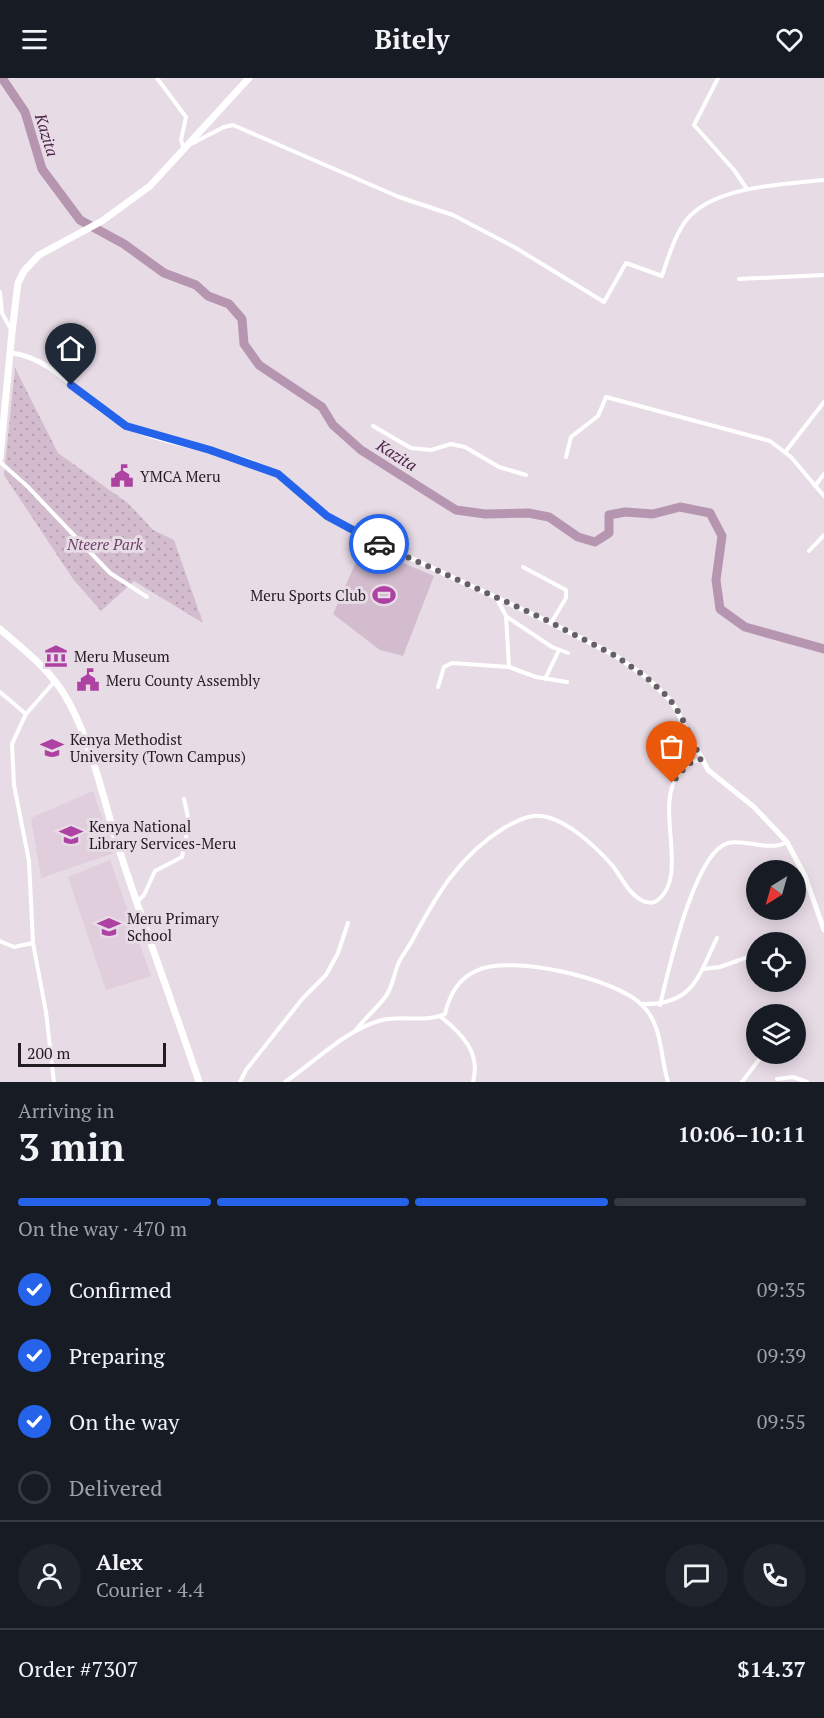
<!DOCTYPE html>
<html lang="en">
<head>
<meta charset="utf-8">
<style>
	body { margin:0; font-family:"PT Serif",serif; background:#20242c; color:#f1f3f6; height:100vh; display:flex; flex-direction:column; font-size:22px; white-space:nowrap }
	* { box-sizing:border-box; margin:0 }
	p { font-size:20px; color:#9ea1a6 }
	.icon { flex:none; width:33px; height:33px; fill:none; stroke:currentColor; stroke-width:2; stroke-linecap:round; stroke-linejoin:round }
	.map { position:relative; height:1004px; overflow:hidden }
	.panel { display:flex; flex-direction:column; background:#171b24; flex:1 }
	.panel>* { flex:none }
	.needle { width:39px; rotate:217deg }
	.buttons { position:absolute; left:746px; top:782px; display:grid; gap:12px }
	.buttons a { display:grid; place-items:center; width:60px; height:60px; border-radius:50%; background:#171b24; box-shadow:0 3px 15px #0003; font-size:30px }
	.scale { position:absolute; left:18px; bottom:15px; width:148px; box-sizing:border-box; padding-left:6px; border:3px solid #211c20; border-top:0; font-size:16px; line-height:21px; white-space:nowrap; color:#211c20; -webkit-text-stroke:4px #e7dbe5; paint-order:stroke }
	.pin { position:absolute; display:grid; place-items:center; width:51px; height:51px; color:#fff; margin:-62px -26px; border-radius:50% 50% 50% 0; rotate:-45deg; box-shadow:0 0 6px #0007 }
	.pin .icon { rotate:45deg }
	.courier { position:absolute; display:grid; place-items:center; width:60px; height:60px; margin:-30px; border:4px solid #2563eb; border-radius:50%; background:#fff; color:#222; box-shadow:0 2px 8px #0007 }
	.overview em { font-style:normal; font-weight:800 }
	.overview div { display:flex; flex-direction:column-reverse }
	.overview { display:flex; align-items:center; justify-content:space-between; height:102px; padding:0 18px }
	h1 { font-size:39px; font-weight:800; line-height:45px }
	.bar { display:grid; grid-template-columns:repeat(4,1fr); gap:9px 6px; align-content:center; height:72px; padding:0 18px }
	.bar i { height:8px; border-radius:4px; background:#363941 }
	.bar .selected { background:#2563eb }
	.bar p { grid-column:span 4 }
	.line { display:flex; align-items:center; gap:15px; padding:0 18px; border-top:2px solid #363941 }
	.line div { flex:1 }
	.round { display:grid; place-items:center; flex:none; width:63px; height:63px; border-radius:32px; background:#20242c }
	ol { padding:0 18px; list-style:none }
	li { display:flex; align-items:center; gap:18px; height:66px }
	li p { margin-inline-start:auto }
	li .icon { padding:6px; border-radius:50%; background:#2563eb; color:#fff; stroke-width:4 }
	li:last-child { color:#9ea1a6 }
	li i { width:33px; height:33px; border:3px solid #363941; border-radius:50% }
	header { display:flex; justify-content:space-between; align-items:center; height:78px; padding:0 18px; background:#171b24; font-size:27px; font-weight:800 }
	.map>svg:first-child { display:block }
	.built { fill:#e1cedd }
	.green { fill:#d3bcce }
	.park { fill:url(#park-dots) }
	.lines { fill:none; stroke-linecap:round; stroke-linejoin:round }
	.river { stroke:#b695b1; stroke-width:9 }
	.minor { stroke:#fff; stroke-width:4 }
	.tertiary { stroke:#fff; stroke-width:5 }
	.trunk { stroke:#fff; stroke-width:7 }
	.done { stroke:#665f65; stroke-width:6; stroke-dasharray:0 10.8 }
	.route { stroke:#2563eb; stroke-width:8 }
	.labels { text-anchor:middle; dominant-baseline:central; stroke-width:6; stroke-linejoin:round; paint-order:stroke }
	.poi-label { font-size:15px; fill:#211c20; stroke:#e7dbe5; text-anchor:start }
	.park-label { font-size:15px; font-style:italic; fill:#71436b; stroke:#e7dbe5 }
	.water-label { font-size:16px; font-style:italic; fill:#4e2349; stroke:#e7dbe5 }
</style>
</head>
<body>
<header><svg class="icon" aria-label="menu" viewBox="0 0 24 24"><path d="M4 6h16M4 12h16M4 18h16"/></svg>Bitely<svg class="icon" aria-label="heart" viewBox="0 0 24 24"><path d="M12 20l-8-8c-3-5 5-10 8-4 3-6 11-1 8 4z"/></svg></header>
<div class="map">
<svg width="824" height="1004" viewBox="0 0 824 1004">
	<defs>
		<pattern id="park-dots" width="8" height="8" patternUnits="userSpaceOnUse" patternTransform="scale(1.5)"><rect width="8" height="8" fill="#d3bcce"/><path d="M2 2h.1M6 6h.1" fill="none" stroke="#b5a1b1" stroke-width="1.8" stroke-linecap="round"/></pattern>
	</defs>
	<rect width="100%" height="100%" fill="#e7dbe5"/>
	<!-- built -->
	<g class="built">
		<path d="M93,713L114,775L41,800L31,740Z"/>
		<path d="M110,782L151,898L106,912L68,799Z"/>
	</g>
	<!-- green -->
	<path class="green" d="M363,468L434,498L403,578L380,572L333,536Z"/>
	<!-- park -->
	<path class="park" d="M15,290L58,375L129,426L153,452L174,462L203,545L134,503L101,533L73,501L4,397Z"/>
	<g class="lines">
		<!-- river -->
		<path class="river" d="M2,0L25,34L42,91L80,142L124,166L164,195L196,207L208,218L229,226L242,241L244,266L259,287L322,329L333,347L361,372L456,432L485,436L528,435L549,439L578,459L595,464L609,455V437L625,434L653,436L680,429L710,435L722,458L716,502L720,531L745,549L824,571"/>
		<!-- minor -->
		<g class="minor">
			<path d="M157,0L186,39L181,62L184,71"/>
			<path d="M718,0L694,47L734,92L747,111"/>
			<path d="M191,66L224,49L233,47L399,119L453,137L516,170L604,224L626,185L662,198C668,180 676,153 689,139C717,108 785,106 824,102"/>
			<path d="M739,201L824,197"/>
			<path d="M0,214L2,235L12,253"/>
			<path d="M373,348L411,370L431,372L451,366L465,369L499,389L526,397"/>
			<path d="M786,373L824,324"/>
			<path d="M566,379L571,359L598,338L606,319L770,363L791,379L824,418"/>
			<path d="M0,384L27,408L110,495L147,519"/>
			<path d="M815,408L824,396"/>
			<path d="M809,473L824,457"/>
			<path d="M523,489L566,512V520L551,545"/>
			<path d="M497,521L506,538L509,589L536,599L567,604"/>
			<path d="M507,539L552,569L568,575"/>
			<path d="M545,601L559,572"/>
			<path d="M438,609L444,589L452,585L509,589"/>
			<path d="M0,614L26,636"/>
			<path d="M138,823L144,817L155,793L182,779L189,744L184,721"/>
			<path d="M0,863L14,869L33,865L29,783L14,707L12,666L26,636L55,603"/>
			<path d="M33,865L46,934L54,1004"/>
			<path d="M703,891L720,889L756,876"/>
			<path d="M643,926C693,927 698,899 717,860"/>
			<path d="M660,927C668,895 694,774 728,765C746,761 770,774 787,764"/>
			<path d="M440,938C462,956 481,974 473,1004"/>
			<path d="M356,952C365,940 377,930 386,918C393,908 394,895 399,884C403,876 409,869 413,861C437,816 460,777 504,750C513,745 523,739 533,738C561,735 595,768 612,787C621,798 628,815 641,822C646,825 653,826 658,822C696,792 637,700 701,681"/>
			<path d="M777,1001L793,999L807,1004"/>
			<path d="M240,1004L246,992L303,920L326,897L338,875L348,845"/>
			<path d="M285,1004C316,983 345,952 382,942C403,937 424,945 445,936C449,918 458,901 476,893C510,876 615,900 642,927C663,947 660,979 668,1004"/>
			<path d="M742,1004L764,975"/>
		</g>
		<!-- tertiary -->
		<path class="tertiary" d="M11,275C57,280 85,327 124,347C171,370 229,370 276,395C287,401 295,411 304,418C319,431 335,443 352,453L551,545L616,578L646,599L672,624L708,692L754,729L787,764L805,798L824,852"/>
		<!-- trunk -->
		<g class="trunk">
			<path d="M0,380L12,254L18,205L24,193L39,177L102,143L150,108L249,0"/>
			<path d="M0,551C23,571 48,590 64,616C91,660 103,721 119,771C144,849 173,926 199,1004"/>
		</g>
	</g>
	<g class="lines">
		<!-- done -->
		<path class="done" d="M379,466L544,541L616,578L646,599L669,620L681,638L701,681L688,686L672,705"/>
		<!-- route -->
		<path class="route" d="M71,307L126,348L210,372L278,396L327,438L379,466"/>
	</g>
	<!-- icons -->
	<defs>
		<g id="civic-bare" transform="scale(1.8)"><path d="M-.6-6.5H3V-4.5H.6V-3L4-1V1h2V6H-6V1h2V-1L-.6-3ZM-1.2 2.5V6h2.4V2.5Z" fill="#ae42a3" stroke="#e7dbe5" stroke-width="2.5" paint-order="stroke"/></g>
		<g id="stadium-bare" transform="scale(1.8)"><path d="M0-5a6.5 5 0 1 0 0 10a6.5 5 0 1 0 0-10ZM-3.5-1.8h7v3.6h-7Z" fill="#ae42a3" stroke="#e7dbe5" stroke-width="2.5" paint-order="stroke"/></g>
		<g id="museum-bare" transform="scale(1.8)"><path d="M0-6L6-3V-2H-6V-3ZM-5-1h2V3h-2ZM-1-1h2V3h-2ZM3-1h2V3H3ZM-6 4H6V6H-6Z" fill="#ae42a3" stroke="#e7dbe5" stroke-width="2.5" paint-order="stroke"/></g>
		<g id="university-bare" transform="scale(1.8)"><path d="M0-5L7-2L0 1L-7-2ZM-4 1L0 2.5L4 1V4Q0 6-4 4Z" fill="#ae42a3" stroke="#e7dbe5" stroke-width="2.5" paint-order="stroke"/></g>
		<g id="school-bare" transform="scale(1.8)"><path d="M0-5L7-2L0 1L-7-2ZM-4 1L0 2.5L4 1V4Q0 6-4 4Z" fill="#ae42a3" stroke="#e7dbe5" stroke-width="2.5" paint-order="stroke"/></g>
	</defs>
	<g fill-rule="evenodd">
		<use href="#civic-bare" x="122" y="398"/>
		<use href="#stadium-bare" x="384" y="517"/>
		<use href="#museum-bare" x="56" y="578"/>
		<use href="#civic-bare" x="88" y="602"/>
		<use href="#university-bare" x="52" y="670"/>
		<use href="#university-bare" x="71" y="757"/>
		<use href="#school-bare" x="109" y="849"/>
	</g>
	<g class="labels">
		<!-- poi labels -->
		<g class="poi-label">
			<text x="140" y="398">YMCA Meru</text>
			<text x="366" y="517" text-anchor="end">Meru Sports Club</text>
			<text x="74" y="578">Meru Museum</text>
			<text x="106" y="602">Meru County Assembly</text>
			<text x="70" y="661">Kenya Methodist<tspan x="70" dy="17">University (Town Campus)</tspan></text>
			<text x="89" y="748">Kenya National<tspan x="89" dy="17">Library Services-Meru</tspan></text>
			<text x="127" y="840">Meru Primary<tspan x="127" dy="17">School</tspan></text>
		</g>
		<!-- park labels -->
		<g class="park-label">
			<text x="105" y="466">Nteere Park</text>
		</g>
		<!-- water labels -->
		<g class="water-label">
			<text transform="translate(47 57) rotate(73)">Kazita</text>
			<text transform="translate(397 377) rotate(32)">Kazita</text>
		</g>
	</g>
</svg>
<div class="buttons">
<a><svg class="needle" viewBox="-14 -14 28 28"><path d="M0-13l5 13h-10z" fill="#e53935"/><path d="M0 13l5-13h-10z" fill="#9ea1a6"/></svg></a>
<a><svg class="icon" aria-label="locate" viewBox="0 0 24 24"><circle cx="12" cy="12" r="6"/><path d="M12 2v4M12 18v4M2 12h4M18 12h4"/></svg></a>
<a><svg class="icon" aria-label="layers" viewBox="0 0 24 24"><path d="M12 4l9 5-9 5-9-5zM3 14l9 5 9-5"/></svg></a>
</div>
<div class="scale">200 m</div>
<div class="pin" style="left:672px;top:705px;background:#ea580c"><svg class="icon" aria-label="bag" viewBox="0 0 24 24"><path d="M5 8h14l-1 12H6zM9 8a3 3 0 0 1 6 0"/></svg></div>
<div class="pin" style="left:71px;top:307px;background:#1f2937"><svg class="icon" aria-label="home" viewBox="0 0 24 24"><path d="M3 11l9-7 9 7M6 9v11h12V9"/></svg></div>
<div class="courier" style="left:379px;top:466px"><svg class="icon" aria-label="car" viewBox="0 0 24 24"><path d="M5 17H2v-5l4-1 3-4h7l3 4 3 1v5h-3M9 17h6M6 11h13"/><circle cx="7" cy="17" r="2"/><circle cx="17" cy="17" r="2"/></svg></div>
</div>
<section class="panel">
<div class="overview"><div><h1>3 min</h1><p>Arriving in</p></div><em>10:06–10:11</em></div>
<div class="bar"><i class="selected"></i><i class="selected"></i><i class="selected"></i><i></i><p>On the way · 470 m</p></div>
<ol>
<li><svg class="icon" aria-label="check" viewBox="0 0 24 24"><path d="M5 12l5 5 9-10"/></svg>Confirmed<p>09:35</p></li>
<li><svg class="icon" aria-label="check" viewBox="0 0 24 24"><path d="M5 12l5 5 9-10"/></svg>Preparing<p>09:39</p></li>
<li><svg class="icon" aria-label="check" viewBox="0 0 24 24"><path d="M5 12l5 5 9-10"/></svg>On the way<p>09:55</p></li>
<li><i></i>Delivered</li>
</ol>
<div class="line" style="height:108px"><a class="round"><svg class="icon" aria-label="person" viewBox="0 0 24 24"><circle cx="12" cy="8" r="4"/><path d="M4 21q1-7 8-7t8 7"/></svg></a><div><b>Alex</b><p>Courier · 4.4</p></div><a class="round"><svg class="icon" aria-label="chat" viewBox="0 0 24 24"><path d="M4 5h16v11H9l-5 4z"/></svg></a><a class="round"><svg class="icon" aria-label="phone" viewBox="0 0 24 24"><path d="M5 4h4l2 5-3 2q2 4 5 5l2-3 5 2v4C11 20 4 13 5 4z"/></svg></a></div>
<div class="line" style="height:78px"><div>Order #7307</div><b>$14.37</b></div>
</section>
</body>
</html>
